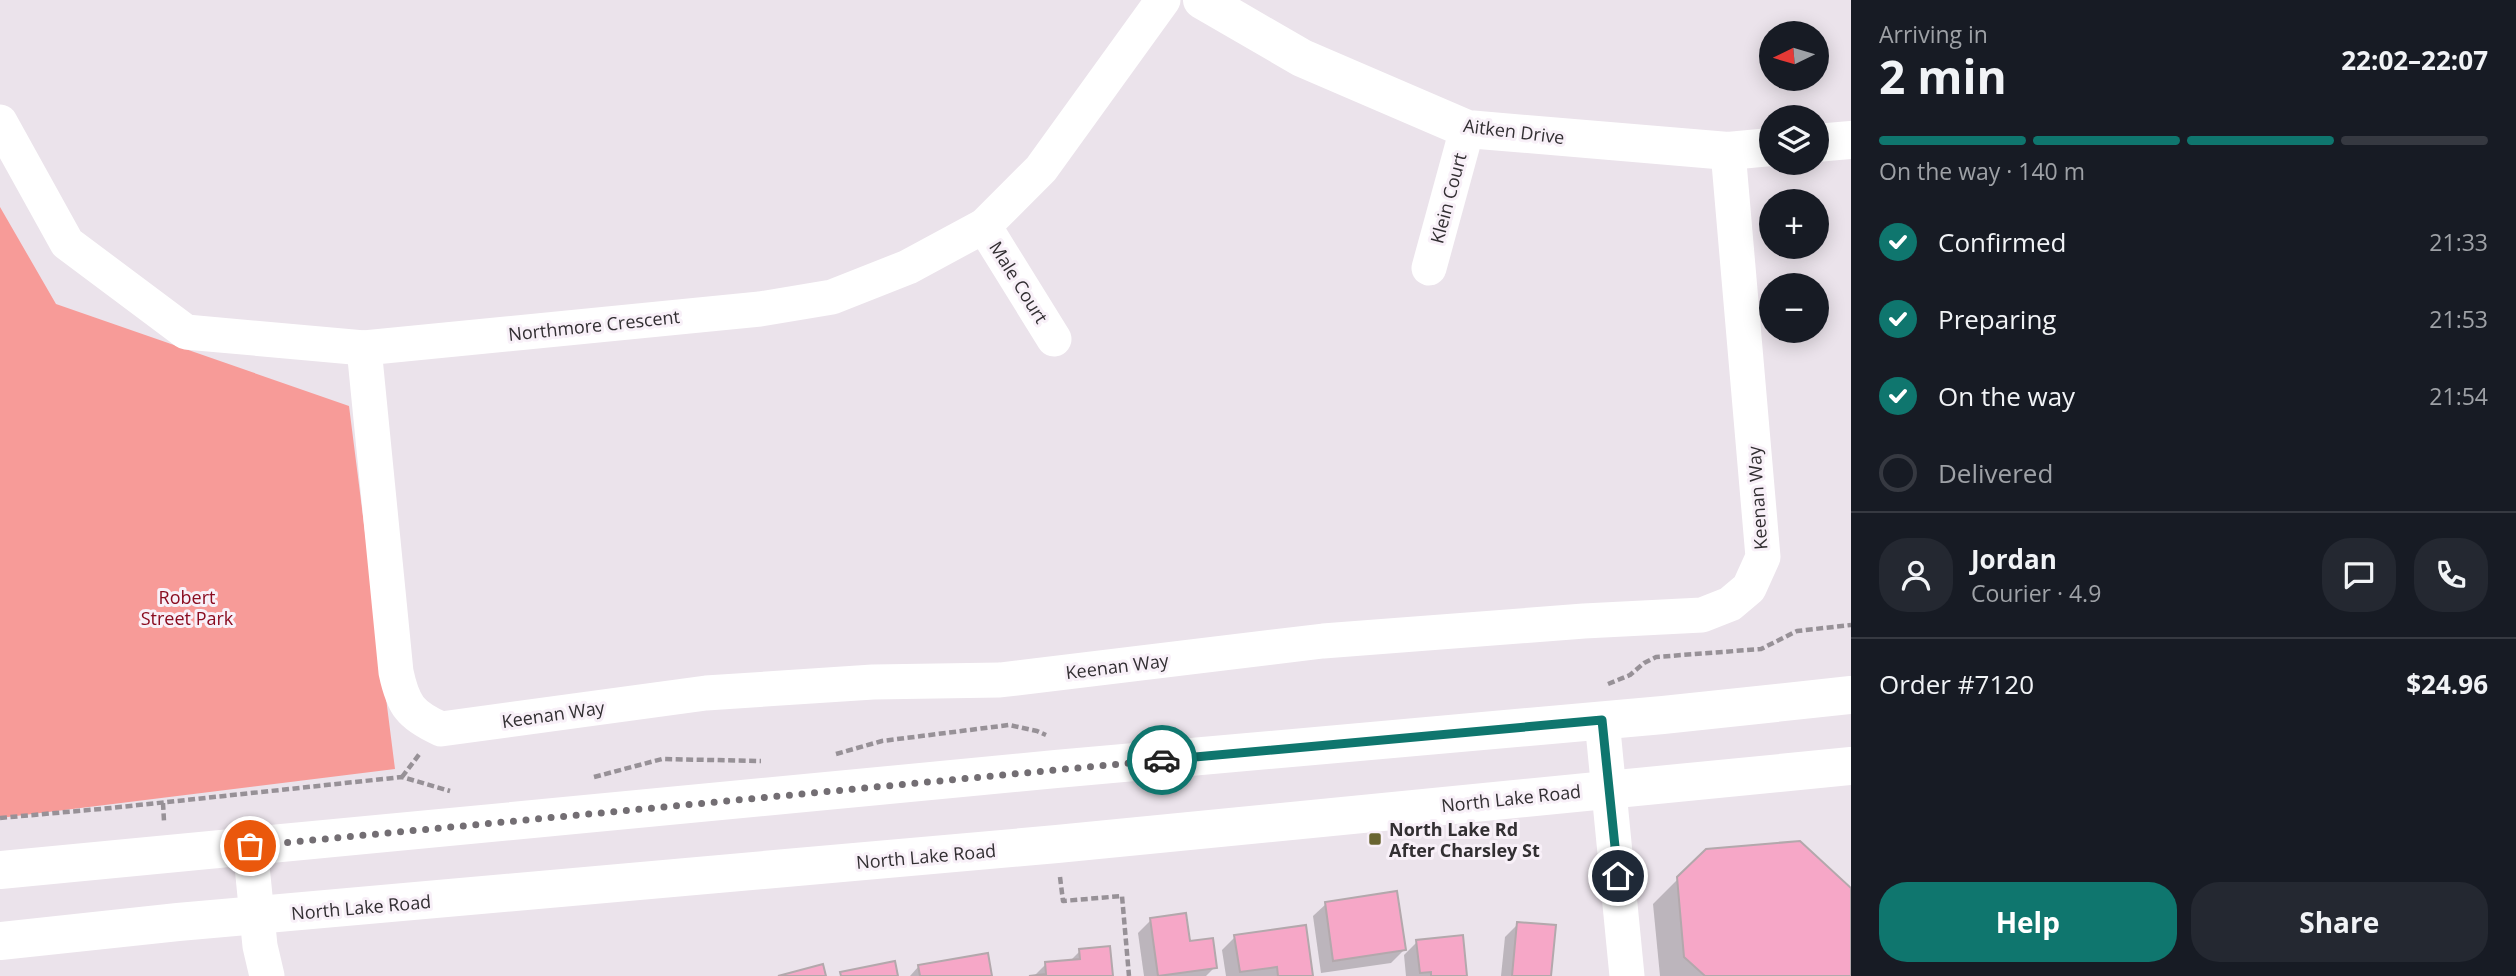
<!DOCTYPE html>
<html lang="en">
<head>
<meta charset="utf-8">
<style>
	body { margin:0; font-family:"Open Sans",sans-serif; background:#242831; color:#f1f3f6; height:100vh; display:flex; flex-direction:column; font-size:26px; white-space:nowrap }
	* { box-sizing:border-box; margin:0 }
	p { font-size:23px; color:#9ea1a6 }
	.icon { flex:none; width:38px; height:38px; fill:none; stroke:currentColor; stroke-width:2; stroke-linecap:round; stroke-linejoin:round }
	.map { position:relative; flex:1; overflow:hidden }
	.sheet { display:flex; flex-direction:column; background:#171b24; width:665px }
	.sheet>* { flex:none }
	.needle { width:46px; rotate:265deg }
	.controls { position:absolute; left:1759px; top:21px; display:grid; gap:14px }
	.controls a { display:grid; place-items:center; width:70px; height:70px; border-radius:50%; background:#171b24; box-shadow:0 4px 18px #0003; font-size:35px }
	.pin { position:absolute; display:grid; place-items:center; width:60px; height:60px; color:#fff; margin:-30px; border:4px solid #fff; border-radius:50%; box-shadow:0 2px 7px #0007 }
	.courier { position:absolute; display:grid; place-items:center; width:70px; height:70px; margin:-35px; border:5px solid #0f766e; border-radius:50%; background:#fff; color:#222; box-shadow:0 2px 9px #0007 }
	.head em { font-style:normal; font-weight:700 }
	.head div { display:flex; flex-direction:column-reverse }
	.head { display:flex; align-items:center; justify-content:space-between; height:119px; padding:0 28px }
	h1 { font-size:46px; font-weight:700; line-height:52px }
	.bar { display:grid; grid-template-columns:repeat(4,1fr); gap:10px 7px; align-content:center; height:84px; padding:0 28px }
	.bar i { height:9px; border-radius:5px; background:#363941 }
	.bar .selected { background:#0f766e }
	.bar p { grid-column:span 4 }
	.line { display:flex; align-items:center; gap:18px; padding:0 28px; border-top:2px solid #363941 }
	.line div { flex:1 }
	.round { display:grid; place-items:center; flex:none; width:74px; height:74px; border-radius:28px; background:#242831 }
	ol { padding:0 28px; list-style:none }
	li { display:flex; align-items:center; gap:21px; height:77px }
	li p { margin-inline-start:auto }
	li .icon { padding:7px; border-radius:50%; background:#0f766e; color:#fff; stroke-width:4 }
	li:last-child { color:#9ea1a6 }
	li i { width:38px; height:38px; border:4px solid #363941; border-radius:50% }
	.button { display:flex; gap:14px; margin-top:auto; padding:14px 28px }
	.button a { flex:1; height:80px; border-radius:28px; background:#0f766e; color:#fff; font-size:28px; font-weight:700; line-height:80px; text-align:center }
	.button a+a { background:#242831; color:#f1f3f6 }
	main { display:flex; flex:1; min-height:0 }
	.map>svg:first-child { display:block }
	.green { fill:#f79b98 }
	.shadow { fill:#0003 }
	.building { fill:#f6a7c7; stroke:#b3a8ac; stroke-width:2 }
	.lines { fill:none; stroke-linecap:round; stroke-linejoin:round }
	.path { stroke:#979197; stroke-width:4.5; stroke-dasharray:7 3.5; stroke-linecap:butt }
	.street { stroke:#fff; stroke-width:35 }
	.secondary { stroke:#fff; stroke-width:38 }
	.primary { stroke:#fff; stroke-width:38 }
	.done { stroke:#736e73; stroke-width:7; stroke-dasharray:0 12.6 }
	.route { stroke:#0f766e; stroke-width:9 }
	.poi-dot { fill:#696531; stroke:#f8f0f8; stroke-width:2.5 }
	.labels { text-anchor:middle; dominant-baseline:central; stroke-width:6; stroke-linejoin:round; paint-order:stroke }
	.street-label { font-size:18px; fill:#322f32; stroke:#f8f0f8 }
	.park-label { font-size:18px; fill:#8a0c20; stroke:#f8f0f8 }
	.poi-label { font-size:18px; font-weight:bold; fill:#322f32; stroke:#f8f0f8; text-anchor:start }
</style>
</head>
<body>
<main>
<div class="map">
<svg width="1851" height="976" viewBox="0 0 1851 976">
	<rect width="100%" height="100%" fill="#ebe3eb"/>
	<!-- green -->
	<path class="green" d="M0,207L56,304L349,406L395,769L0,818Z"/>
	<!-- shadow -->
	<g class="shadow">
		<path d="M1707,850L1851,890V976H1660L1653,904Z"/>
		<path d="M1326,904L1404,950L1391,963L1321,973L1313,916Z"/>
		<path d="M1151,920L1189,943L1215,967L1206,976H1144L1138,933Z"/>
		<path d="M1518,924L1549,976H1501L1505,937Z"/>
		<path d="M1235,937L1311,976H1226L1222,950Z"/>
		<path d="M1417,942L1465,976H1406L1404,955Z"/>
		<path d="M1080,951L1111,976H1034L1046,964L1070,961Z"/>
		<path d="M919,966L990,976H910Z"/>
	</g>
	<!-- building -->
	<g class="building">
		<path d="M1800,841L1851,888V976H1705L1684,957L1677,877L1706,849Z"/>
		<path d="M1397,891L1406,950L1333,961L1325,902Z"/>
		<path d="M1186,913L1190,941L1213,938L1217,968L1158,976L1150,918Z"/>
		<path d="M1517,922L1556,925L1551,976H1512Z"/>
		<path d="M1306,925L1313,976H1278L1277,967L1240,972L1234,935Z"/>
		<path d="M1463,935L1467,976H1431V972L1420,973L1416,940Z"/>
		<path d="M1110,946L1113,976H1029L1046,974L1045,962L1080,959L1079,949Z"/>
		<path d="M988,953L992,976H920L918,965Z"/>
		<path d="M895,961L898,976H841L840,972Z"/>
		<path d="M823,964L826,976H778Z"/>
	</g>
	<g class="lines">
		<!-- path -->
		<g class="path">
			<path d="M1608,684L1630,675L1644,663L1656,657L1761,649L1797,631L1851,625"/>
			<path d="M836,754L882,741L1009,725L1037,731L1046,735"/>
			<path d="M402,777L421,752"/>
			<path d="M594,777L662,759L761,761"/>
			<path d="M163,803L164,821"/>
			<path d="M0,818L111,808L402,777L450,791"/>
			<path d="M1060,877L1063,901L1122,896L1129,976"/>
		</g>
		<!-- street -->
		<g class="street">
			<path d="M0,122L67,243L186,332L364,348L760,309L832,297L908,267L984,226L1041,169L1163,0"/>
			<path d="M984,226L1054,339"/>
			<path d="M1429,268L1467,129"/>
			<path d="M364,348L396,672C403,705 410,715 441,729L706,693L873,682L1000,680L1323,641L1584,621L1702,615L1730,604L1749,588L1763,557L1728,151"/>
			<path d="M1602,720L1627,976"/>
			<path d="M250,846L260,946L267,976"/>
		</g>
		<!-- secondary -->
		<g class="secondary">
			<path d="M1202,0L1302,58L1467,129L1728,151L1771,147"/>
			<path d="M1816,143L1851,140"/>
		</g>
		<!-- primary -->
		<g class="primary">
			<path d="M0,870L1056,769L1663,715L1851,695"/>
			<path d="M0,941L178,922L1057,844L1851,766"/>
		</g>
	</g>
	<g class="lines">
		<!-- done -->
		<path class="done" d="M250,846L1162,760"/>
		<!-- route -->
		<path class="route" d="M1162,760L1602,720L1618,876"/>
	</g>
	<!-- markers -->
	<rect class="poi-dot" x="1368" y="832" width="14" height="14" rx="3.5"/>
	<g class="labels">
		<!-- street labels -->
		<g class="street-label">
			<text transform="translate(1514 131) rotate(7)">Aitken Drive</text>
			<text transform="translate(1448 198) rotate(-75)">Klein Court</text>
			<text transform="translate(1019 282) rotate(58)">Male Court</text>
			<text transform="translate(594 325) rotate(-6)">Northmore Crescent</text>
			<text transform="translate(1757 498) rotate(-94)">Keenan Way</text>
			<text transform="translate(1117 666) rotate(-7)">Keenan Way</text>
			<text transform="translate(553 714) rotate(-8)">Keenan Way</text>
			<text transform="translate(1511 798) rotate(-6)">North Lake Road</text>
			<text transform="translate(926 856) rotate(-5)">North Lake Road</text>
			<text transform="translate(361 907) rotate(-5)">North Lake Road</text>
		</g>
		<!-- park labels -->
		<g class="park-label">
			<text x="187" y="597">Robert<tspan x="187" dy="21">Street Park</tspan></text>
		</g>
		<!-- poi labels -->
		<g class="poi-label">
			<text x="1389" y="829">North Lake Rd<tspan x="1389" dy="21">After Charsley St</tspan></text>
		</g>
	</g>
</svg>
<div class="controls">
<a><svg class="needle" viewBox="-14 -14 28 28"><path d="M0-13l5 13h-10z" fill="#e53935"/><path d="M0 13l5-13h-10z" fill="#9ea1a6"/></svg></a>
<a><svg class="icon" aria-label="layers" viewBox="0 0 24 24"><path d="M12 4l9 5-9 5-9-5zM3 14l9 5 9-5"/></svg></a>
<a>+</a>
<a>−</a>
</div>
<div class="pin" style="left:250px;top:846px;background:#ea580c"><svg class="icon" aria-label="bag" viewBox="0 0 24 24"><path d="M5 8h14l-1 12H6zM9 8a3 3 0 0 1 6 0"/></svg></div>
<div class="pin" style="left:1618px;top:876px;background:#1f2937"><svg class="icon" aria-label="home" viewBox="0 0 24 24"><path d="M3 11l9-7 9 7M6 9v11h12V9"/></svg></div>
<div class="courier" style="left:1162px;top:760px"><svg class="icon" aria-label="car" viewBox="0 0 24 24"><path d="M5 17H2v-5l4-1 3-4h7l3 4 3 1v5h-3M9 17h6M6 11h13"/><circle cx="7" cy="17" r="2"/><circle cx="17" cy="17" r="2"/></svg></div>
</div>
<section class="sheet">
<div class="head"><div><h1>2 min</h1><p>Arriving in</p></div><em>22:02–22:07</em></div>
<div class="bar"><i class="selected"></i><i class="selected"></i><i class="selected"></i><i></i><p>On the way · 140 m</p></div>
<ol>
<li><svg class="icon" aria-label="check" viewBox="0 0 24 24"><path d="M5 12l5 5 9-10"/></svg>Confirmed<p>21:33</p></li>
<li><svg class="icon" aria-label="check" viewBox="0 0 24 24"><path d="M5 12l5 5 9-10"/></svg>Preparing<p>21:53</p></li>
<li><svg class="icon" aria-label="check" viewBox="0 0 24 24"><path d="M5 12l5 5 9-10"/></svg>On the way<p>21:54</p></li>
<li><i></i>Delivered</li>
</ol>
<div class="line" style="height:126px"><a class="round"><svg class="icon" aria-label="person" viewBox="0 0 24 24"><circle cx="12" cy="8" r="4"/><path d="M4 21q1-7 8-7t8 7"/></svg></a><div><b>Jordan</b><p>Courier · 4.9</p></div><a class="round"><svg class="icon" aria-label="chat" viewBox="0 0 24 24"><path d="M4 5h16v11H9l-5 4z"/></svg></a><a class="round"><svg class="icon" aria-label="phone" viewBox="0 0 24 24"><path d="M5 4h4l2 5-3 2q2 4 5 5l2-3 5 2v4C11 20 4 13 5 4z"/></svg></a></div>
<div class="line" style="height:91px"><div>Order #7120</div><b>$24.96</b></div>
<div class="button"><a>Help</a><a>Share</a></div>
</section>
</main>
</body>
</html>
